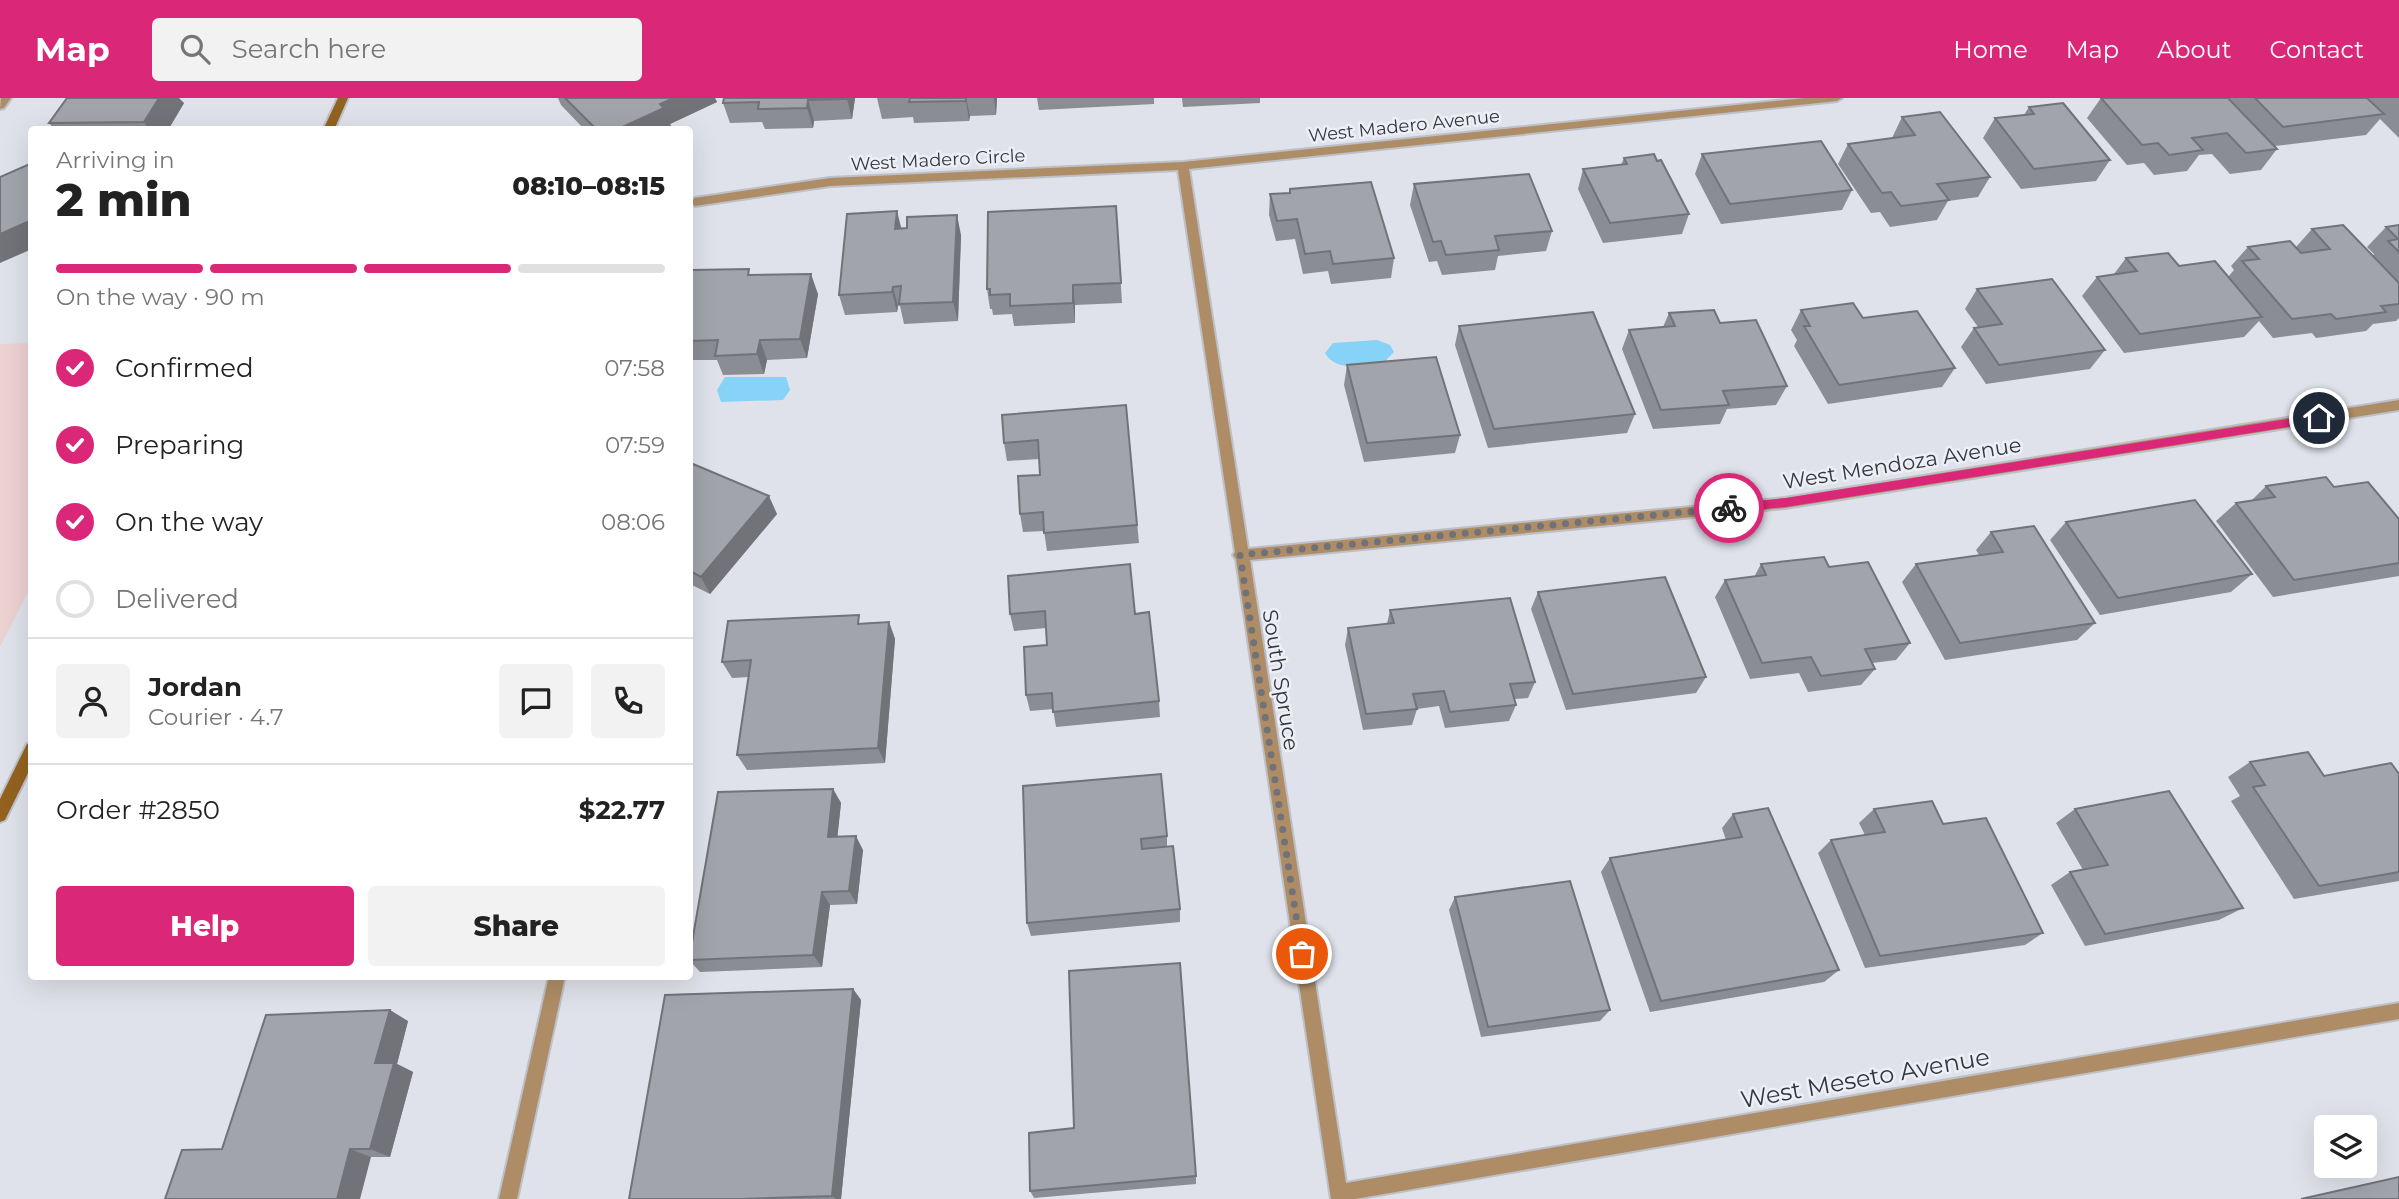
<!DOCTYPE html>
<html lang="en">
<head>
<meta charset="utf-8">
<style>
	body { margin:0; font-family:Montserrat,sans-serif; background:#f2f2f2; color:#222; height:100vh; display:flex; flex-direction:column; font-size:26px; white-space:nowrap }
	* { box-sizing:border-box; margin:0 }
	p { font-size:23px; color:#767676 }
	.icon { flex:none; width:38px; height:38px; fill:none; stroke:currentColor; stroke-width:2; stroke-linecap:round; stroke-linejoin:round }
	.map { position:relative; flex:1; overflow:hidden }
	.side { position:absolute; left:28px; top:28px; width:665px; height:854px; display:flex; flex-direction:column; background:#fff; border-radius:7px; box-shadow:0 7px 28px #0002 }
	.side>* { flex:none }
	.buttons { position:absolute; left:2314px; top:1017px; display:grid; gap:14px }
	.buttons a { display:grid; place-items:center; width:63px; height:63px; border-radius:7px; background:#fff; box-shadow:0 7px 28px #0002; font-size:35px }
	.pin { position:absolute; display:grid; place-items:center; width:60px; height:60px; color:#fff; margin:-30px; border:4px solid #fff; border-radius:50%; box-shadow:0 2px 7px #0007 }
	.courier { position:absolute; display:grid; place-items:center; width:70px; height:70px; margin:-35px; border:5px solid #db2777; border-radius:50%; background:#fff; color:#222; box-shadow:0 2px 9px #0007 }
	.head em { font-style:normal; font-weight:800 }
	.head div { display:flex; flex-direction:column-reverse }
	.head { display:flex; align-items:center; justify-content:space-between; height:119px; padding:0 28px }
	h1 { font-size:46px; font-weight:800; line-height:52px }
	.bar { display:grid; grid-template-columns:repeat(4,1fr); gap:10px 7px; align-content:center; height:84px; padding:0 28px }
	.bar i { height:9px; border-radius:5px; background:#e0e0e0 }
	.bar .selected { background:#db2777 }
	.bar p { grid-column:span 4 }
	.line { display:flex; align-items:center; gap:18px; padding:0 28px; border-top:2px solid #e0e0e0 }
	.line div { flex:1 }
	.round { display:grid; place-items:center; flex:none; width:74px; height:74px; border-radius:7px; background:#f2f2f2 }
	ol { padding:0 28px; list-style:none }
	li { display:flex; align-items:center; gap:21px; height:77px }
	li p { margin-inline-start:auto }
	li .icon { padding:7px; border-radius:50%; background:#db2777; color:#fff; stroke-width:4 }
	li:last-child { color:#767676 }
	li i { width:38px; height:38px; border:4px solid #e0e0e0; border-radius:50% }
	.button { display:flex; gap:14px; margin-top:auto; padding:14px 28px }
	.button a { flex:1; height:80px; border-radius:7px; background:#db2777; color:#fff; font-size:28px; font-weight:800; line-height:80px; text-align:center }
	.button a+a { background:#f2f2f2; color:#222 }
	header { display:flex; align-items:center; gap:42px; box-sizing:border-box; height:98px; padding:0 35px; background:#db2777; color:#fff }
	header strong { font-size:33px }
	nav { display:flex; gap:38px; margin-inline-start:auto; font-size:24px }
	.search { width:490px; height:63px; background:#f2f2f2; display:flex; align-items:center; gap:18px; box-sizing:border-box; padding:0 24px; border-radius:7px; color:#767676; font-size:26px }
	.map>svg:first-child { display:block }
	.education { fill:#ecd1d1 }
	.water { fill:#87d3f7 }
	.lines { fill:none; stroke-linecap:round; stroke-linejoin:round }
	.street-casing { stroke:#bdc0c7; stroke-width:4 }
	.secondary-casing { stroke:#bdc0c7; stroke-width:4 }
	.street { fill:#ae8d66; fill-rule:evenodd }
	.secondary { fill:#93621f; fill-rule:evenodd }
	.wall { fill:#8a8d93 }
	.shaded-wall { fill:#717378 }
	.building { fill:#a1a4ab; stroke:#717378; stroke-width:2 }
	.route { fill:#db2777 }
	.done { stroke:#707277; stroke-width:7; stroke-dasharray:0 12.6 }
	.labels { text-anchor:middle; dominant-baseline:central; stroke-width:5; stroke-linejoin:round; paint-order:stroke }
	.far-street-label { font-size:18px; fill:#353639; stroke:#edeff8 }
	.street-label { font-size:21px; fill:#353639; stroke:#edeff8 }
	.near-street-label { font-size:24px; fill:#353639; stroke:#edeff8 }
</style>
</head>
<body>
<header>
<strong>Map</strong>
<div class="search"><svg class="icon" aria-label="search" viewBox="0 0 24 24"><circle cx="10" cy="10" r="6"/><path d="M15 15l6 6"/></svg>Search here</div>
<nav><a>Home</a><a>Map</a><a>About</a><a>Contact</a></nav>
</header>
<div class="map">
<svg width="2399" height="1101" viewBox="0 0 2399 1101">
	<rect width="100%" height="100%" fill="#dfe2ea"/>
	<!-- education -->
	<path class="education" d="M31,245V488L0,549V246Z"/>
	<!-- water -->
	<g class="water">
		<path d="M1377,242L1390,247L1394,254L1387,261V264C1367,266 1337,276 1325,255L1333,245Z"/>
		<path d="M725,279H786L790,292L783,302L721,304L717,292Z"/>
	</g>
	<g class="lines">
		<!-- street casing -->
		<g class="street-casing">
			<g id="street">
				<path d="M11,0L4,10L0,11L1,0Z"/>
				<path d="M1805,0H1842L1837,3L1189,71L1248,451L1785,400L2399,302V312L1785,410L1250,462L1346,1085L2399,905V921L1355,1101H1331L1236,461L1233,457L1235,454L1178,72L830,88L695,108L690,104L695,100L830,80L1183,64Z"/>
				<path d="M549,878H565L517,1101H499Z"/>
			</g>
		</g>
		<!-- secondary casing -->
		<g class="secondary-casing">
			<g id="secondary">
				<path d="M338,0H348L334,32H323Z"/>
				<path d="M32,645V667L5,722L0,724V701L27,646Z"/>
			</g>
		</g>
		<!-- street -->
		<use href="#street" class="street"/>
		<!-- secondary -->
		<use href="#secondary" class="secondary"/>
	</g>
	<!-- wall -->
	<g class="wall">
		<path d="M558,0H715L717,4L670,26L672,30L668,32H585L561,7Z"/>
		<path d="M855,0L852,21L814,23L813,30L765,31L762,24L730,25L723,5Z"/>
		<path d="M877,0H997L996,17L970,18L969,23L914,25L913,19L882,21Z"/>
		<path d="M1037,0H1154V6L1039,12Z"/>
		<path d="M1182,0H1260V5L1183,9Z"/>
		<path d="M2101,0H2399V40L2380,21L2366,37L2275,48L2277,51L2261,72L2230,76L2212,56L2199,57L2187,73L2154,77L2144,65L2127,67L2087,20Z"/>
		<path d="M184,5L168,32H55L49,25Z"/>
		<path d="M2029,9L2110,62L2096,83L2021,91L1983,40L1995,20L2024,17Z"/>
		<path d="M1902,19L1990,79L1978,99L1948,103L1937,122L1890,129L1880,114L1871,115L1838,66L1848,46L1892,40Z"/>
		<path d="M1702,56L1852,92L1842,112L1721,126L1695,76Z"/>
		<path d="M1624,60L1657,63L1689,116L1682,136L1603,145L1578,91L1583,71L1621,67Z"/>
		<path d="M1414,86L1552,133L1546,153L1498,158L1495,172L1442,177L1437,163L1429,164L1410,107Z"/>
		<path d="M1290,91L1394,160L1391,180L1331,186L1328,173L1303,176L1295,141L1276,143L1269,117L1270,96L1289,95Z"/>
		<path d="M1116,108L1122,205L1075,207V225L1014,228L1012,216L993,217L992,211H990L987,191Z"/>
		<path d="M2399,127V220L2396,223L2373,226L2366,233L2316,240L2312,235L2273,240L2259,223L2244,239L2124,255L2082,198L2097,179L2114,176L2126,160L2179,168L2228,179L2234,172L2231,168L2248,149H2296L2312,131L2373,158L2374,156L2367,149L2386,129Z"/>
		<path d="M901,131L961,137L958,223L904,226L900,208H898L897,214L845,217L839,197Z"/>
		<path d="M751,177L818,196L807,260L767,262L764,276L723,277L717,262H690V181Z"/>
		<path d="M1977,191L2105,252L2090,271L1986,286L1961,249L1974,230L1978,229L1965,211Z"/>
		<path d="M1801,212L1863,220L1955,270L1942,289L1828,306L1794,248L1797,242L1791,232Z"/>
		<path d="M1669,215L1720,225L1787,288L1776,307L1727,311L1720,326L1653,331L1622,251L1629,232L1663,229Z"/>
		<path d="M1459,228L1635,316L1627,335L1488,350L1455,247Z"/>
		<path d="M1347,267L1460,337L1455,355L1364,364L1344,287Z"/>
		<path d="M1126,307L1139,445L1047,453L1044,433L1023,434L1020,416L1040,377L1039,361L1007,363L1004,345Z"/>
		<path d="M690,371L777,416L710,496L690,486Z"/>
		<path d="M2266,388L2334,389L2399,421V478L2273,499L2216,423L2236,405L2251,403Z"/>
		<path d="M2066,424L2252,476L2231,494L2100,517L2050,442Z"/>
		<path d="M1991,434L2095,525L2077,542L1945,562L1902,484L1916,466L1979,457L1976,452Z"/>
		<path d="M1761,466L1829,469L1910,545L1896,562L1872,565L1875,571L1861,587L1808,594L1799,575L1750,581L1715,499L1725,482L1754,479Z"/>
		<path d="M1008,478L1135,516L1159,603L1160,619L1056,629L1053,611L1030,613L1026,597L1047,547L1046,530L1014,533L1010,516Z"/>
		<path d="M1538,494L1706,579L1696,595L1566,612L1531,511Z"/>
		<path d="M1390,512L1535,584L1528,600L1514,601L1516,607L1509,623L1445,630L1439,608L1417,611L1412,627L1363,632L1345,547L1348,530L1387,526Z"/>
		<path d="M889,524L895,541L885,665L747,672L737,657L749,579L732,580L722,564L862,525Z"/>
		<path d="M2250,664L2324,678L2399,676V783L2294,801L2231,703L2240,698L2228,679Z"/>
		<path d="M1023,688L1167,738V749L1180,811V824L1031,838L1027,825Z"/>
		<path d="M833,691L841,705L837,739L863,752L857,806L830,807L822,869L700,874L690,863V856Z"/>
		<path d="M1874,711L1943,726L2043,835L2025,847L1865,870L1818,755L1831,742L1865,737L1859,725Z"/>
		<path d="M2075,711L2243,810L2219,822L2085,848L2051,787L2070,774L2083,772L2056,725Z"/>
		<path d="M1733,716L1839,872L1824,884L1650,914L1601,774L1610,760L1726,742L1722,730Z"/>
		<path d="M1455,799L1610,912L1600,923L1481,939L1449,812Z"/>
		<path d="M853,891L861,902L841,1101H629Z"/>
		<path d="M408,923L397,966L413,974L390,1059H371L222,1051Z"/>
		<path d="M1196,1078V1086L1034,1100L1030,1093Z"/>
	</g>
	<!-- shaded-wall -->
	<g class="shaded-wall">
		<path d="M159,0H179L184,5L168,32H149L144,24Z"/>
		<path d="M674,0H715L717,4L670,26L672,30L668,32H616L660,6Z"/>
		<path d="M847,0H855L852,21L847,1Z"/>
		<path d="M966,0L970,18L969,23L966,3Z"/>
		<path d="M994,0H997L996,17Z"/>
		<path d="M808,2L814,23L813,30L807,10Z"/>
		<path d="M897,113L902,133L895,131Z"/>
		<path d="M957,117L961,137L958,223L953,204Z"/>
		<path d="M32,122V151L0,165V136Z"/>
		<path d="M811,176L818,196L807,260L800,241Z"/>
		<path d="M1073,187L1075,207V225L1073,205Z"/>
		<path d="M893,189L898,208L897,214L892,194Z"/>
		<path d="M760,242L767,262L764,276L757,256Z"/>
		<path d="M769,398L777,416L710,496L701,479Z"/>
		<path d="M889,524L895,541L885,665L878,650Z"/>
		<path d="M833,691L841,705L836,753L828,739Z"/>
		<path d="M856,738L863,752L857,806L849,793Z"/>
		<path d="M822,794L830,807L822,869L813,857Z"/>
		<path d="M853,891L861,902L841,1101H836L832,1098Z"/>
		<path d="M390,912L408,923L397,966L413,974L390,1059L370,1051L375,965Z"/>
		<path d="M350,1051L371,1059L360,1101H337Z"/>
	</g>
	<!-- building -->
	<g class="building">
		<path d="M67,0H159L144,24L49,25Z"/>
		<path d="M565,0H674L660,6L664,10L616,32H597Z"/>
		<path d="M724,0H847V1L808,2L807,10L758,11L759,4L723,5Z"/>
		<path d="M910,0H966V3L909,4Z"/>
		<path d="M2101,0H2228L2277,51L2246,55L2227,35L2192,40L2203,52L2169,57L2158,45L2142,47Z"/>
		<path d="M2255,0H2367L2384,16L2283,29Z"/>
		<path d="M2063,5L2110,62L2034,71L1995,20L2034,16L2029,9Z"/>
		<path d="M1940,14L1990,79L1937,86L1949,102L1901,108L1891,94L1882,95L1848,46L1915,37L1902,19Z"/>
		<path d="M1821,43L1852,92L1730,106L1702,56Z"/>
		<path d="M1654,56L1657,63L1661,62L1689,116L1610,125L1583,71L1627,66L1624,60Z"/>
		<path d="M32,65V122L0,136V79Z"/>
		<path d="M1529,76L1552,133L1495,138L1499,152L1446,157L1441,143L1433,144L1414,86Z"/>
		<path d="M1371,84L1394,160L1333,166L1330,153L1305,156L1297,121L1277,123L1270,96L1290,95V91Z"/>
		<path d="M1116,108L1121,185L1073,187V205L1010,208V196L990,197V191H987L988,114Z"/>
		<path d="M897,113L895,131L907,130V119L957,117L953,204L899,206L901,188L893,189L892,194L839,197L847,116Z"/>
		<path d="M2343,127L2399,185V206L2381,208L2386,214L2336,221L2331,216L2292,221L2242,163L2259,161L2248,149L2290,143L2301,155L2330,151L2312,131Z"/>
		<path d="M2399,127V154L2388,143L2398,141L2386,129Z"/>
		<path d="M2168,155L2179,168L2215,163L2262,219L2140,236L2097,179L2137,173L2126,160Z"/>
		<path d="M749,171L748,177L811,176L800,241L760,242L757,256L715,258L718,242L690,243V181L692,172Z"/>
		<path d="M2052,181L2105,252L1999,267L1974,230L2002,226L1977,191Z"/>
		<path d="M1853,205L1863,220L1917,213L1955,270L1839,287L1804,228H1810L1801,212Z"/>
		<path d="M1714,212L1720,225L1756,222L1787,288L1723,293L1729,307L1661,312L1629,232L1675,228L1669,215Z"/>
		<path d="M1593,214L1635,316L1494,331L1459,228Z"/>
		<path d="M1436,259L1460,337L1367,345L1347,267Z"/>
		<path d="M1126,307L1137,427L1044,435L1043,414L1020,416L1018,378L1040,377L1038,342L1004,345L1002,317Z"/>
		<path d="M693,366L769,398L701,479L690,473V371Z"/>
		<path d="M2326,379L2334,389L2368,384L2399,421V465L2294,482L2236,405L2275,399L2266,388Z"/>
		<path d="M2195,402L2252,476L2118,500L2066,424Z"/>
		<path d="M2034,428L2095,525L1960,545L1916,466L2003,454L1991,434Z"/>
		<path d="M1824,459L1829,469L1868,464L1910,545L1865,551L1875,571L1821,578L1811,559L1762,565L1725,482L1766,477L1761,466Z"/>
		<path d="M1130,466L1135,516L1149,514L1159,603L1053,614L1052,595L1026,597L1024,549L1047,547L1045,513L1010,516L1008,478Z"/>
		<path d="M1665,479L1706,579L1573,596L1538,494Z"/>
		<path d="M1510,500L1535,584L1510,586L1516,607L1450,614L1444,593L1413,596L1417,611L1366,616L1348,530L1394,525L1390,512Z"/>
		<path d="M859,517L858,526L889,524L878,650L737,657L751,562L722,564L728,523Z"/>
		<path d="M2308,654L2324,678L2391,665L2399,676V774L2319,788L2253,689L2265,687L2250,664Z"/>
		<path d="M1161,676L1167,738L1141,741L1142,751L1173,748L1180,811L1027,825L1023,688Z"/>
		<path d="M833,691L828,739L856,738L849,793L822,794L813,857L690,862V856L718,694Z"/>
		<path d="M2169,693L2243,810L2105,836L2070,774L2108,767L2075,711Z"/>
		<path d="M1932,703L1943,726L1986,720L2043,835L1880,858L1831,742L1885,734L1874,711Z"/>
		<path d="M1768,710L1839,872L1661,903L1610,760L1742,739L1733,716Z"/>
		<path d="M1570,783L1610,912L1488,929L1455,799Z"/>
		<path d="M1180,865L1196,1078L1030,1093L1029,1035L1074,1030L1069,873Z"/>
		<path d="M853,891L832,1098L740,1101H629L665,897Z"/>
		<path d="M390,912L375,965H394L370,1051H350L337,1101H165L182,1052L222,1051L266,917Z"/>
		<path d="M2399,1079V1101H2301Z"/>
	</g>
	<!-- route -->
	<path class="route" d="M2319,316L2324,320L2319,324L1786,409L1729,414L1723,410L1729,406L1786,400Z"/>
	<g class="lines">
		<!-- done -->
		<path class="done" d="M1302,856L1240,457L1729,410"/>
	</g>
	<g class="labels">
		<!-- far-street labels -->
		<g class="far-street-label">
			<text transform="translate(1404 28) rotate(-6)">West Madero Avenue</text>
			<text transform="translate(938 62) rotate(-3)">West Madero Circle</text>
		</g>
		<!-- street labels -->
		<g class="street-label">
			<text transform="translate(1902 365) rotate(-9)">West Mendoza Avenue</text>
			<text transform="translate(1281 582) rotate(81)">South Spruce</text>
		</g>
		<!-- near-street labels -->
		<g class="near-street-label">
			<text transform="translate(1865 980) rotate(-10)">West Meseto Avenue</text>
		</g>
	</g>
</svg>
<div class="buttons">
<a><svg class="icon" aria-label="layers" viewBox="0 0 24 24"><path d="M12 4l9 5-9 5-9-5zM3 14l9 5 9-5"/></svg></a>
</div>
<div class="pin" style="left:1302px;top:856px;background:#ea580c"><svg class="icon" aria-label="bag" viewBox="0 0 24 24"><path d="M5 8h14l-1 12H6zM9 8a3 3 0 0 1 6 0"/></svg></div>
<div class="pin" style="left:2319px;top:320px;background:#1f2937"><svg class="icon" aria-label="home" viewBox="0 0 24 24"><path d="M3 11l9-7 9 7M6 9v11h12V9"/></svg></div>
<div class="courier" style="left:1729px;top:410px"><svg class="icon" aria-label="bike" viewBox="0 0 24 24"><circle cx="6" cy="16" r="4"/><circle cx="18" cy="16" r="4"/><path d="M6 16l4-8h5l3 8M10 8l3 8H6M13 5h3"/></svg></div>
<section class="side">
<div class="head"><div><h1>2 min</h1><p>Arriving in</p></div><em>08:10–08:15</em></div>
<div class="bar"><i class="selected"></i><i class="selected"></i><i class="selected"></i><i></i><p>On the way · 90 m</p></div>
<ol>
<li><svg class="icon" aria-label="check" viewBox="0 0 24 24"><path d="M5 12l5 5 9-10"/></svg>Confirmed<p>07:58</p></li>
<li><svg class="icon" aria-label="check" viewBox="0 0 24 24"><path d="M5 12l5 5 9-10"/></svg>Preparing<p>07:59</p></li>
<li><svg class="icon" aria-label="check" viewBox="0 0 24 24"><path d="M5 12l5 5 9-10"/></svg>On the way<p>08:06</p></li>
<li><i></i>Delivered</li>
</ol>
<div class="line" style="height:126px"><a class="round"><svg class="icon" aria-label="person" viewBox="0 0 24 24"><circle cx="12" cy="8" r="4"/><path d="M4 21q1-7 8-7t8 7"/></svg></a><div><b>Jordan</b><p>Courier · 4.7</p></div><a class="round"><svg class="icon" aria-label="chat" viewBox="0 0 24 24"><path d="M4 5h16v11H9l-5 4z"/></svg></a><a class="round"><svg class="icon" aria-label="phone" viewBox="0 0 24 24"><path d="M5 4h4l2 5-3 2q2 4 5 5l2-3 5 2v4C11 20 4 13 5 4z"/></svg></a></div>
<div class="line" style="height:91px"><div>Order #2850</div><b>$22.77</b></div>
<div class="button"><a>Help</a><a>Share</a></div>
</section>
</div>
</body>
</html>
